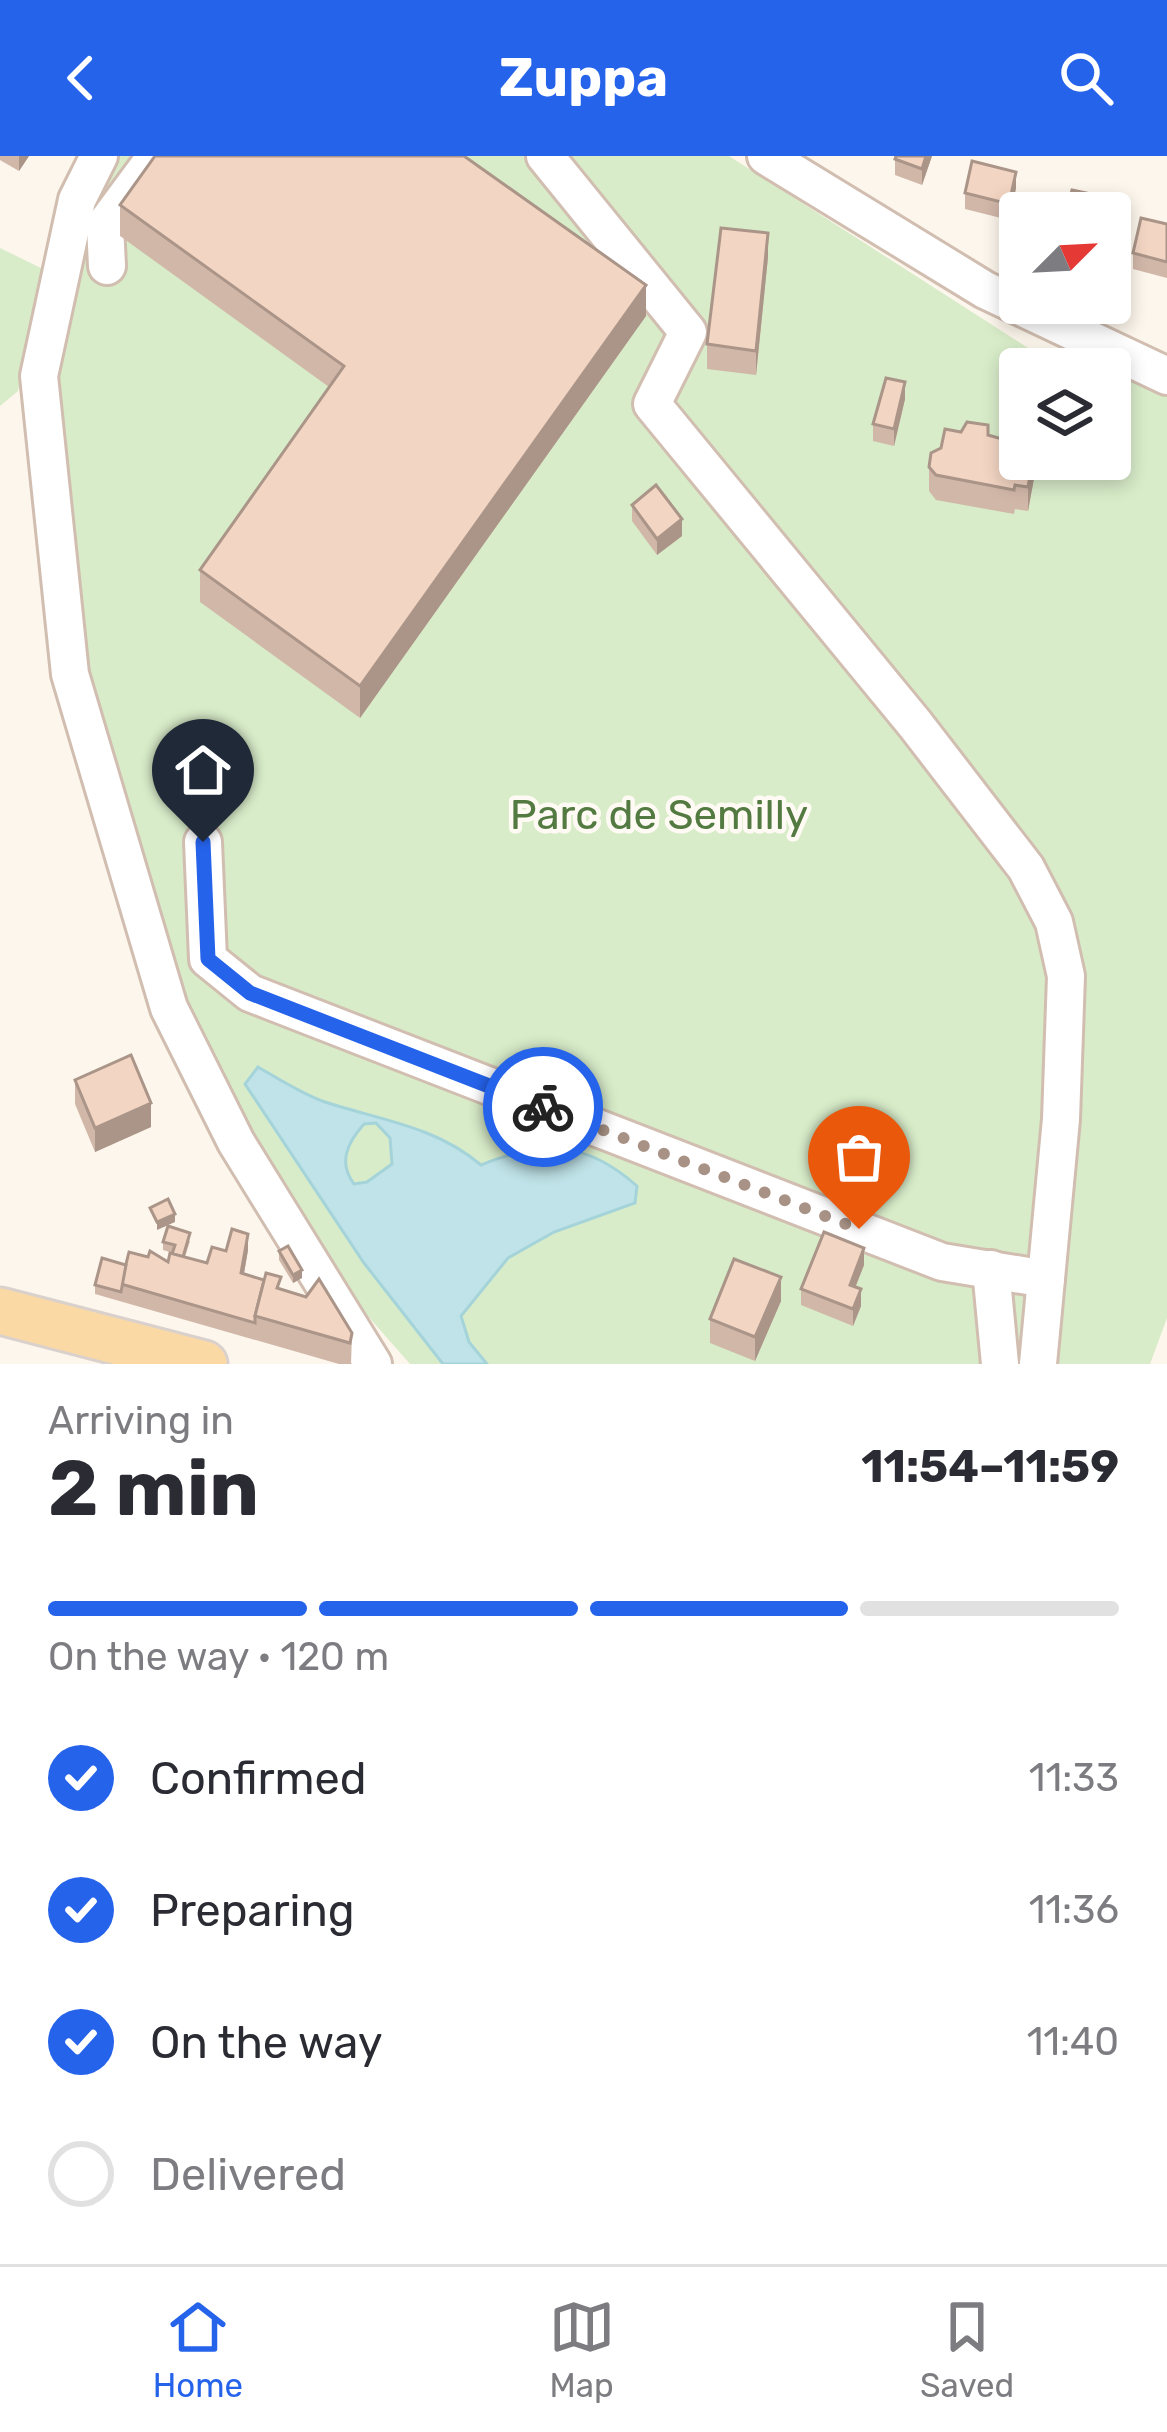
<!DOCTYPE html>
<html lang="en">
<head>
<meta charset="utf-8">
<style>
	body { margin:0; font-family:Rubik,sans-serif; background:#f2f2f3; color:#2b2b33; height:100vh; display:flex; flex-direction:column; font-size:45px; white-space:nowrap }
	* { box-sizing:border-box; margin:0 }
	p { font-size:39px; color:#7c7c81 }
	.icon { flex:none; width:66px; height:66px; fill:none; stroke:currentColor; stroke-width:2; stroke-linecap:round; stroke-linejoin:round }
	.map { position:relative; height:1208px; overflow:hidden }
	.details { display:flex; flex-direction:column; background:#fff; flex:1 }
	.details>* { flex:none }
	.needle { width:78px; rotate:66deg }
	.fabs { position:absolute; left:999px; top:36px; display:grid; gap:24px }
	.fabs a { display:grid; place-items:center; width:132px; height:132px; border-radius:12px; background:#fff; box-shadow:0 6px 18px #0003; font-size:60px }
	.pin { position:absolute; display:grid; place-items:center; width:102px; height:102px; color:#fff; margin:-123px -51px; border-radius:50% 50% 50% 0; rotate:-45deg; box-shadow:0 0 12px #0007 }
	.pin .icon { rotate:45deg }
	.courier { position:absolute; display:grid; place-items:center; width:120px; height:120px; margin:-60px; border:9px solid #2563eb; border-radius:50%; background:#fff; color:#222; box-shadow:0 3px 15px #0007 }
	.head em { font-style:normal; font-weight:700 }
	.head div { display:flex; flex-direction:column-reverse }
	.head { display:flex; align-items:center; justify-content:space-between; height:204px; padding:0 48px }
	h1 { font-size:78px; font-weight:700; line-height:90px }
	.bar { display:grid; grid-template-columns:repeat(4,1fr); gap:18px 12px; align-content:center; height:144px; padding:0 48px }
	.bar i { height:15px; border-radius:9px; background:#e1e1e2 }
	.bar .active { background:#2563eb }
	.bar p { grid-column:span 4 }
	ol { padding:0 48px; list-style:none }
	li { display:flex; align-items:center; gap:36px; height:132px }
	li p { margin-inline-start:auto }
	li .icon { padding:12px; border-radius:50%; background:#2563eb; color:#fff; stroke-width:4 }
	li:last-child { color:#7c7c81 }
	li i { width:66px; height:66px; border:6px solid #e1e1e2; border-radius:50% }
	header { display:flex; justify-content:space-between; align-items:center; height:156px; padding:0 48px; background:#2563eb; color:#fff; font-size:54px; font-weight:700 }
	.tab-bar { display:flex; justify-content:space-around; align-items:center; height:168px; border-top:3px solid #e1e1e2; background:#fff; font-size:33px; color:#7c7c81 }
	.tab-bar a { display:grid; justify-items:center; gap:6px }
	.tab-bar .active { color:#2563eb }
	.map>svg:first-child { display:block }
	.green { fill:#d8ecc9 }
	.water { fill:#bfe3e8; stroke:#a5d3da; stroke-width:3; fill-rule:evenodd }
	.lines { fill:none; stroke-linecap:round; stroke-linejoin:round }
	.minor-casing { stroke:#d1beb0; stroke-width:42 }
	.major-casing { stroke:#dad1cd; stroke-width:51 }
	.minor { stroke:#fff; stroke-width:36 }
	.major { stroke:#fbd9a5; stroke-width:45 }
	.wall { fill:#d1b7a8 }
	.shaded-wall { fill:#aa9588 }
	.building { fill:#f3d5c3; stroke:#aa9588; stroke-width:3 }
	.done { stroke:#a89285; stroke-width:12; stroke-dasharray:0 21.6 }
	.route { stroke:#2563eb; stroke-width:15 }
	.labels { text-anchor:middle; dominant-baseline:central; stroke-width:9; stroke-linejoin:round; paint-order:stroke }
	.park-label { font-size:42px; fill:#537a41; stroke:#fffaf3 }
</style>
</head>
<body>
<header><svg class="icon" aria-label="back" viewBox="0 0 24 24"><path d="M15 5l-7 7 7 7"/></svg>Zuppa<svg class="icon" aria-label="search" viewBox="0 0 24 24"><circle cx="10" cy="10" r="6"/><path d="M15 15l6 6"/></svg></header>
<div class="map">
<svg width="1167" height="1208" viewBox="0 0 1167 1208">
	<rect width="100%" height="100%" fill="#fdf6ec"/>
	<!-- green -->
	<g class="green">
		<path d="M112,0H729L1053,208L1078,213H1020V303H1110V219L1167,228V1162L1150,1208H410L352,1142L195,885L90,527L62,365L49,214L89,38Z"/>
		<path d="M0,92L43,113L18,235L0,250Z"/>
	</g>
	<!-- water -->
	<path class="water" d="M258,911C279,923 302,938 325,946C380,964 435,970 481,1009C544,983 586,985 637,1030L635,1047L554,1076L508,1102L461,1160L469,1186L487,1208H443L364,1107L245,928ZM376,967L390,982L392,1008L367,1026L354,1028C338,1007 347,987 364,968Z"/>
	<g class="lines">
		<!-- minor casing -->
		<g class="minor-casing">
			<g id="minor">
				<path d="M99,0L77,44L39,220L70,518L169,852L236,986L373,1208"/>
				<path d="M545,0L688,176L652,248L915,568L1026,712L1054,766L1066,820L1061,963L1038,1208"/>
				<path d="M766,0L985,134L1167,220"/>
				<path d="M107,110L105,69L156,0"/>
				<path d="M203,686L208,803L250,837L942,1106L1046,1123"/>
				<path d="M991,1113L1000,1208"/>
			</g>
		</g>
		<!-- major casing -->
		<g class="major-casing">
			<path id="major" d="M0,1155L204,1208"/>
		</g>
		<!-- minor -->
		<use href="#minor" class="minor"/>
		<!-- major -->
		<use href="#major" class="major"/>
	</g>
	<!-- wall -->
	<g class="wall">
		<path d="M0,0H29L19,15L0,4Z"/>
		<path d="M932,0L922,29L895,19V3Z"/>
		<path d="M1016,32L1009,64L965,53V37Z"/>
		<path d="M120,49L646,160L360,562L200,446V414L329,231L120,80Z"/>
		<path d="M1167,68V122L1133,113V97Z"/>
		<path d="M768,101L756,219L707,213V188Z"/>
		<path d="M905,243L894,290L873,285V268Z"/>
		<path d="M988,279L1035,303V317L1028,355L1015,353L1014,358L936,344L929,335V311Z"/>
		<path d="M632,349L682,380L657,399L632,365Z"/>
		<path d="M75,924L151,971L95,996L75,948Z"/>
		<path d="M190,1085L185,1101L207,1107L226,1095L248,1094L244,1118L281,1133L352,1177L351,1208H339L95,1138V1129L126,1109L168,1106L173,1097L163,1094V1086Z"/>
		<path d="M279,1095L302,1122L293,1127L279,1104Z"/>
		<path d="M864,1109L855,1131L861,1150L853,1170L801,1149V1133Z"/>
		<path d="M781,1145L755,1205L710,1187V1163Z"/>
	</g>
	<!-- shaded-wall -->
	<g class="shaded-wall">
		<path d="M19,0H29L19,15Z"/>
		<path d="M926,0H932L922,29V13Z"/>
		<path d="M1016,16V32L1009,64V48Z"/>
		<path d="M768,77V101L756,219V195Z"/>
		<path d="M646,129V160L360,562V530Z"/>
		<path d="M905,226V243L894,290V273Z"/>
		<path d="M1033,303H1035V317L1028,355V331Z"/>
		<path d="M682,363V380L657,399V383Z"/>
		<path d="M151,947V971L95,996V972Z"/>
		<path d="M175,1058V1066L157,1074V1066Z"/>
		<path d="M248,1078V1094L241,1134V1117Z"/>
		<path d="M864,1092V1109L850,1145V1129Z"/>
		<path d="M302,1114V1122L293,1127V1119Z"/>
		<path d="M781,1121V1145L755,1205V1181Z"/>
		<path d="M861,1133V1150L853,1170V1153Z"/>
	</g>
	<!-- building -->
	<g class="building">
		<path d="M155,0H464L646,129L360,530L200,414L344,210L120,49Z"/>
		<path d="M896,0H926L922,13L895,3Z"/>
		<path d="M972,5L1016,16L1009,48L965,37Z"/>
		<path d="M1072,34L1100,40L1096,57H1066Z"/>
		<path d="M1141,62L1167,68V106L1133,97Z"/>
		<path d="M721,72L768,77L756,195L707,188Z"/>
		<path d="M886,222L905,226L894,273L873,268Z"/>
		<path d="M967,266L988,269V279L1020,288V303H1033L1028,331L1015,329L1014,334L936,319L929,311L931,297L941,292L945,273L961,276Z"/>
		<path d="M656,329L682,363L657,383L632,349Z"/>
		<path d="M131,899L151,947L95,972L75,924Z"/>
		<path d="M168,1043L175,1058L157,1066L150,1052Z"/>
		<path d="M168,1070L190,1077L183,1101L172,1098L175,1089L163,1086Z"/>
		<path d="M232,1073L248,1078L241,1117L264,1124L255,1160V1167L121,1128L129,1096L148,1101L150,1095L168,1106L170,1097L207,1107L212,1091L226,1095Z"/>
		<path d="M824,1076L864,1092L850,1129L861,1133L853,1153L801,1133Z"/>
		<path d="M288,1090L302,1114L293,1119L279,1095Z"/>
		<path d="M102,1102L126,1109L121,1136L95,1129Z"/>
		<path d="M734,1103L781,1121L755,1181L710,1163Z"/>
		<path d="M266,1117L281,1121L277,1132L306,1141L319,1123L352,1177L350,1187L255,1160Z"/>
	</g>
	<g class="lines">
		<!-- done -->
		<path class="done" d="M543,951L859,1073"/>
		<!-- route -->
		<path class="route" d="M203,686L208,803L250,837L543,951"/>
	</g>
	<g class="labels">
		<!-- park labels -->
		<g class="park-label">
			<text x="659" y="659">Parc de Semilly</text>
		</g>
	</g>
</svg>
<div class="fabs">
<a><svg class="needle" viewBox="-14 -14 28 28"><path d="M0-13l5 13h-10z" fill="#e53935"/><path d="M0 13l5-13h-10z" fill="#7c7c81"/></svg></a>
<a><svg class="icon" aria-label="layers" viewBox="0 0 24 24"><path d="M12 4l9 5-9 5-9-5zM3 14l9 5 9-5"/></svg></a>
</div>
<div class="pin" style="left:859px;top:1073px;background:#ea580c"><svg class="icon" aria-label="bag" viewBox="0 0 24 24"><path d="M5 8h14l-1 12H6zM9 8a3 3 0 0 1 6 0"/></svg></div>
<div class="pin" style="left:203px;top:686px;background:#1f2937"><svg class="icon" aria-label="home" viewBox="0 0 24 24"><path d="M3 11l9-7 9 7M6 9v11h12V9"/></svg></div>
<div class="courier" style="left:543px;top:951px"><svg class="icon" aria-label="bike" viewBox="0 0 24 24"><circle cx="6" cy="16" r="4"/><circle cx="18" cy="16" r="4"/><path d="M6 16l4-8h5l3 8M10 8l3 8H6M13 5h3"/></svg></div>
</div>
<section class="details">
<div class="head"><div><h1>2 min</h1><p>Arriving in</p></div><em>11:54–11:59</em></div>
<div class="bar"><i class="active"></i><i class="active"></i><i class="active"></i><i></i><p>On the way · 120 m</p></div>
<ol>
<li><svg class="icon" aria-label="check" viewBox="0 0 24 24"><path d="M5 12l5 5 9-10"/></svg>Confirmed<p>11:33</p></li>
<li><svg class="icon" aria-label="check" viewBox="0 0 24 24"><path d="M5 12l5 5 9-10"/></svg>Preparing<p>11:36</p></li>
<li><svg class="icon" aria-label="check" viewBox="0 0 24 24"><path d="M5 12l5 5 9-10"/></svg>On the way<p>11:40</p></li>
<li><i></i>Delivered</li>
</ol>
</section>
<nav class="tab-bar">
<a class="active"><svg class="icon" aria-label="home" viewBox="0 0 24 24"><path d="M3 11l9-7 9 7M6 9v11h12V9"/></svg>Home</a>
<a><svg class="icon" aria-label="map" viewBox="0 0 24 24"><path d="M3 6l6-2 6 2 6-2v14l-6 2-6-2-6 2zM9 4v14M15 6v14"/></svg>Map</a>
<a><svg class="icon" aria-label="saved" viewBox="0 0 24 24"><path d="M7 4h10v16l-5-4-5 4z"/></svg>Saved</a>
</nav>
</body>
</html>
